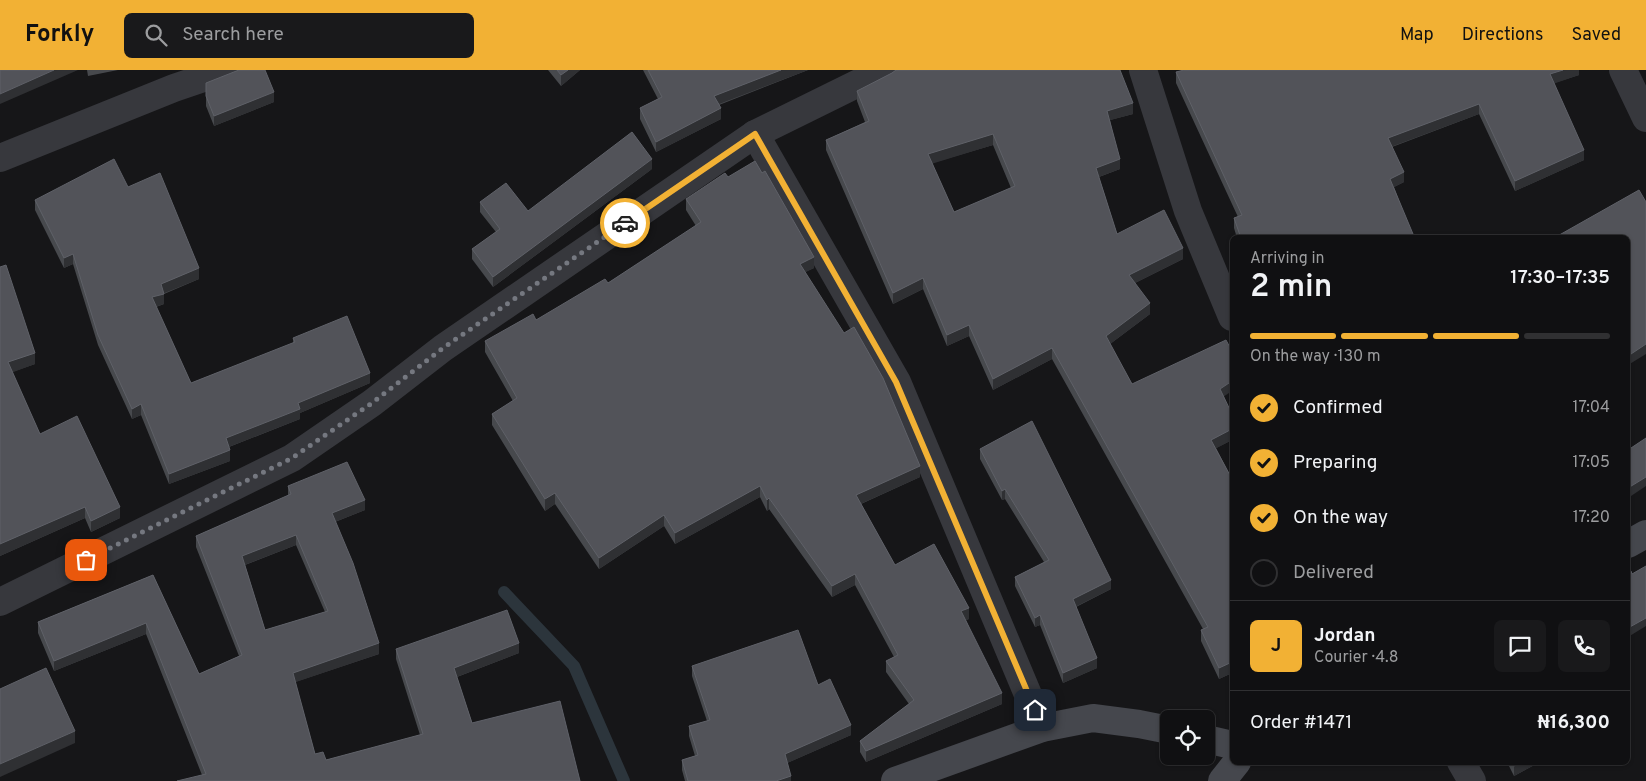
<!DOCTYPE html>
<html lang="en">
<head>
<meta charset="utf-8">
<style>
	body { margin:0; font-family:Overpass,sans-serif; background:#19191b; color:#f1f3f6; height:100vh; display:flex; flex-direction:column; font-size:19px; white-space:nowrap }
	* { box-sizing:border-box; margin:0 }
	p { font-size:16px; color:#9c9d9f }
	.icon { flex:none; width:28px; height:28px; fill:none; stroke:currentColor; stroke-width:2; stroke-linecap:round; stroke-linejoin:round }
	.map { position:relative; flex:1; overflow:hidden }
	.side { position:absolute; left:1230px; top:165px; width:400px; height:530px; display:flex; flex-direction:column; background:#101012; border-radius:8px; box-shadow:0 1px 4px #0004,0 0 0 1px #303032 }
	.side>* { flex:none }
	.buttons { position:absolute; left:1160px; top:640px; display:grid; gap:10px }
	.buttons a { display:grid; place-items:center; width:55px; height:55px; border-radius:8px; background:#101012; box-shadow:0 1px 4px #0004,0 0 0 1px #303032; font-size:25px }
	.pin { position:absolute; display:grid; place-items:center; width:42px; height:42px; color:#fff; margin:-21px; border-radius:10px; box-shadow:0 2px 8px #0006 }
	.courier { position:absolute; display:grid; place-items:center; width:50px; height:50px; margin:-25px; border:4px solid #f2b134; border-radius:50%; background:#fff; color:#222; box-shadow:0 1px 6px #0007 }
	.head em { font-style:normal; font-weight:600 }
	.head div { display:flex; flex-direction:column-reverse }
	.head { display:flex; align-items:center; justify-content:space-between; height:85px; padding:0 20px }
	h1 { font-size:32px; font-weight:600; line-height:38px }
	.bar { display:grid; grid-template-columns:repeat(4,1fr); gap:8px 5px; align-content:center; height:60px; padding:0 20px }
	.bar i { height:6px; border-radius:4px; background:#303032 }
	.bar .current { background:#f2b134 }
	.bar p { grid-column:span 4 }
	.line { display:flex; align-items:center; gap:12px; padding:0 20px; border-top:1px solid #303032 }
	.line div { flex:1 }
	.round { display:grid; place-items:center; flex:none; width:52px; height:52px; border-radius:8px; background:#19191b }
	ol { padding:0 20px; list-style:none }
	li { display:flex; align-items:center; gap:15px; height:55px }
	li p { margin-inline-start:auto }
	li .icon { padding:5px; border-radius:50%; background:#f2b134; color:#111; stroke-width:4 }
	li:last-child { color:#9c9d9f }
	li i { width:28px; height:28px; border:2px solid #303032; border-radius:50% }
	header { display:flex; align-items:center; gap:30px; box-sizing:border-box; height:70px; padding:0 25px; background:#f2b134; color:#111 }
	header strong { font-size:24px }
	nav { display:flex; gap:28px; margin-inline-start:auto; font-size:18px }
	.search { width:350px; height:45px; background:#19191b; display:flex; align-items:center; gap:12px; box-sizing:border-box; padding:0 18px; border-radius:8px; color:#9c9d9f; font-size:19px }
	.map>svg:first-child { display:block }
	.lines { fill:none; stroke-linecap:round; stroke-linejoin:round }
	.stream { stroke:#2c353c; stroke-width:12 }
	.street { stroke:#37383d; stroke-width:28 }
	.secondary { stroke:#45474d; stroke-width:28 }
	.wall { fill:#47494d; fill-rule:evenodd }
	.shaded-wall { fill:#2f3033 }
	.building { fill:#525359; stroke:#5f6168; fill-rule:evenodd }
	.done { stroke:#757880; stroke-width:5; stroke-dasharray:0 9 }
	.route { stroke:#f2b134; stroke-width:6 }
</style>
</head>
<body>
<header>
<strong>Forkly</strong>
<div class="search"><svg class="icon" aria-label="search" viewBox="0 0 24 24"><circle cx="10" cy="10" r="6"/><path d="M15 15l6 6"/></svg>Search here</div>
<nav><a>Map</a><a>Directions</a><a>Saved</a></nav>
</header>
<div class="map">
<svg width="1646" height="711" viewBox="0 0 1646 711">
	<rect width="100%" height="100%" fill="#161618"/>
	<g class="lines">
		<!-- stream -->
		<path class="stream" d="M504,522L574,596L624,711"/>
		<!-- street -->
		<g class="street">
			<path d="M1143,0L1188,141L1232,247"/>
			<path d="M1623,0L1646,48"/>
			<path d="M755,64L897,312L1042,658"/>
			<path d="M0,88L174,18L227,0"/>
			<path d="M0,532L292,388L372,333L443,278L755,64L885,0"/>
			<path d="M1461,692L1472,711"/>
		</g>
		<!-- secondary -->
		<g class="secondary">
			<path d="M1628,474L1646,464"/>
			<path d="M1206,669L1232,675"/>
			<path d="M895,711L1042,658L1093,648L1139,654L1169,660"/>
			<path d="M1222,711L1237,692"/>
		</g>
	</g>
	<!-- wall -->
	<g class="wall">
		<path d="M87,0H118L88,6Z"/>
		<path d="M548,0H580L561,16Z"/>
		<path d="M643,0H808L719,35L721,49L656,82L640,49V38L658,29Z"/>
		<path d="M1579,0V5L1554,13L1584,90L1515,121L1479,44L1392,77L1404,112L1394,117L1413,168H1237L1234,158V148L1238,147L1176,13V2Z"/>
		<path d="M892,3L1133,44L1110,50L1120,99L1099,107L1117,164L1183,189L1135,213L1150,244L1110,274L1132,314L1224,327L1232,370L1216,378L1232,409V603L1219,609L1201,571V560L1203,559L1052,289L993,320L969,266L947,276L923,219L893,234L826,80V70L865,52L857,31V21ZM993,75L1011,118L954,142L932,93Z"/>
		<path d="M206,13L274,32L214,56L206,36Z"/>
		<path d="M652,99L493,217L472,189V179L496,162L480,142V132L528,141Z"/>
		<path d="M728,107L814,198L805,202L920,407L861,434L895,495L969,549L966,550L1002,634L866,692L860,682V671L909,634L886,602V591L894,587L855,515L832,527L769,439L767,441L760,427L675,474L664,456L599,499L555,434L545,441L492,355V344L513,331L485,282V271L536,250L608,213L696,156L686,140V129Z"/>
		<path d="M128,117L199,209L164,224V234L156,237L191,313L293,273V268L370,313L300,343V349L229,377L230,391L169,414L141,345L132,349L98,275L73,194L64,198L35,140V130Z"/>
		<path d="M0,197L35,294L12,302L40,364L120,448L91,462L85,448L0,486Z"/>
		<path d="M980,379L1111,519L1076,537L1097,598L1063,613L1040,555L1035,557L1015,516V507L1044,492L1005,429L1002,430L980,389Z"/>
		<path d="M288,416L365,440L335,452L379,584L295,612L315,684L326,690L420,665L396,589V579L519,583L457,607L472,653L580,711L202,705L146,564L54,601L38,563V552L153,505L199,604L239,586L196,477V466L288,426ZM296,475L325,542L265,560L245,495Z"/>
		<path d="M692,596L818,615L851,665L787,693L791,711H685L682,700V690L695,686L689,666V656L707,651L692,606Z"/>
		<path d="M1507,692H1540L1514,706Z"/>
	</g>
	<!-- shaded-wall -->
	<g class="shaded-wall">
		<path d="M54,0H78L0,34V24Z"/>
		<path d="M568,0H580L561,16V5Z"/>
		<path d="M781,0H808L714,36V26Z"/>
		<path d="M1563,0H1579V5L1550,15V4Z"/>
		<path d="M274,22V32L214,56V46Z"/>
		<path d="M1133,33V44L1107,51V41Z"/>
		<path d="M1479,34V44L1388,78V68Z"/>
		<path d="M721,38V49L656,82V72Z"/>
		<path d="M993,64V75L928,95V84Z"/>
		<path d="M1584,80V90L1515,121V111Z"/>
		<path d="M652,89V99L493,217V207Z"/>
		<path d="M1120,89V99L1096,108V98Z"/>
		<path d="M1404,102V112L1390,119V109Z"/>
		<path d="M1413,164V168H1405Z"/>
		<path d="M1183,178V189L1129,216V205Z"/>
		<path d="M73,184V194L64,198V188Z"/>
		<path d="M814,187V198L800,205V194Z"/>
		<path d="M199,198V209L162,224H164V234L152,238V227L161,214Z"/>
		<path d="M923,208V219L893,234V223Z"/>
		<path d="M1150,233V244L1106,277V266Z"/>
		<path d="M969,255V266L947,276V265Z"/>
		<path d="M1646,274V284L1628,295V286Z"/>
		<path d="M1052,278V289L993,320V309Z"/>
		<path d="M35,283V294L8,304V292Z"/>
		<path d="M370,303V313L300,343V349L226,378V368L298,333Z"/>
		<path d="M1232,311V321L1220,329V319Z"/>
		<path d="M141,334V345L132,349V339Z"/>
		<path d="M1232,359V370L1211,381V370Z"/>
		<path d="M230,380V391L169,414V404Z"/>
		<path d="M920,396V407L856,436V425Z"/>
		<path d="M1646,407V416L1628,428V418Z"/>
		<path d="M760,416V427L675,474V463Z"/>
		<path d="M1005,419V429L1002,430V421Z"/>
		<path d="M555,423V434L545,441V429Z"/>
		<path d="M769,428V439L767,441V430Z"/>
		<path d="M365,430V440L332,453V443Z"/>
		<path d="M85,437V448L0,486V474Z"/>
		<path d="M120,437V448L91,462V451Z"/>
		<path d="M664,445V456L599,499V488Z"/>
		<path d="M296,465V475L242,496V486Z"/>
		<path d="M855,504V515L832,527V516Z"/>
		<path d="M1111,510V519L1073,538V529Z"/>
		<path d="M969,538V549L961,552V541Z"/>
		<path d="M1040,545V555L1035,557V548Z"/>
		<path d="M1646,548V556L1628,567V558Z"/>
		<path d="M146,553V564L54,601V591Z"/>
		<path d="M379,573V584L293,613V603Z"/>
		<path d="M519,573V583L454,608V598Z"/>
		<path d="M1097,588V598L1063,613V603Z"/>
		<path d="M1232,592V603L1219,609V598Z"/>
		<path d="M1002,623V634L866,692V681Z"/>
		<path d="M851,655V665L785,694V684Z"/>
		<path d="M75,661V673L0,707V694Z"/>
		<path d="M1521,692H1540L1514,706V696Z"/>
		<path d="M791,706V711H776Z"/>
	</g>
	<!-- building -->
	<g class="building">
		<path d="M0,0H54L0,24Z"/>
		<path d="M239,0H265L274,22L214,46L206,26V13Z"/>
		<path d="M557,0H568L561,5Z"/>
		<path d="M648,0H781L714,26L721,38L656,72L640,38L662,27Z"/>
		<path d="M896,0H1120L1133,33L1107,41L1120,89L1096,98L1117,164L1164,140L1183,178L1129,205L1150,233L1106,266L1132,314L1226,270L1232,281V311L1220,319L1232,344V359L1211,370L1232,409V592L1219,598L1201,560L1208,557L1052,278L993,309L969,255L947,265L923,208L893,223L826,70L869,51L857,21L892,3ZM993,64L1015,116L954,142L928,84Z"/>
		<path d="M1184,0H1563L1550,4L1584,80L1515,111L1479,34L1388,68L1404,102L1390,109L1413,164L1405,168H1241L1234,148L1242,145L1176,2Z"/>
		<path d="M632,62L652,89L493,207L472,179L500,159L480,132L506,113L528,141Z"/>
		<path d="M114,89L128,117L160,103L199,198L161,214L164,224L152,227L191,313L295,272L293,268L347,246L370,303L298,333L300,339L226,368L230,380L169,404L141,334L132,339L98,265L73,184L64,188L35,130Z"/>
		<path d="M755,91L762,103L765,101L814,187L800,194L844,263L854,257L883,308L920,396L856,425L895,495L934,474L969,538L961,541L1002,623L866,681L860,671L914,630L886,591L898,585L855,504L832,516L769,428L767,430L760,416L675,463L664,445L599,488L555,423L545,429L492,344L517,328L485,271L533,244L536,250L605,209L608,213L701,152L686,129L725,103L728,107Z"/>
		<path d="M1639,120L1646,132V274L1628,286V168H1554Z"/>
		<path d="M6,195L35,283L8,292L40,364L77,346L120,437L91,451L85,437L0,474V197Z"/>
		<path d="M1032,351L1111,510L1073,529L1097,588L1063,603L1040,545L1035,548L1015,507L1049,490L1005,419L1002,421L980,379Z"/>
		<path d="M1646,368V407L1628,418V380Z"/>
		<path d="M347,392L365,430L332,443L353,493L379,573L293,603L315,684L323,682L326,690L423,664L396,579L507,540L519,573L454,598L472,653L560,631L580,711H177L206,704L146,553L54,591L38,552L153,505L199,604L242,585L196,466L291,424L288,416ZM296,465L328,541L265,560L242,486Z"/>
		<path d="M1646,496V548L1628,558V503L1631,501L1632,504Z"/>
		<path d="M798,560L818,615L830,609L851,655L785,684L791,706L776,711H688L682,690L698,685L689,656L710,650L692,596Z"/>
		<path d="M46,598L75,661L0,694V619Z"/>
		<path d="M1512,692H1521L1514,696Z"/>
	</g>
	<g class="lines">
		<!-- done -->
		<path class="done" d="M86,490L292,388L372,333L443,278L625,153"/>
		<!-- route -->
		<path class="route" d="M625,153L755,64L896,312L1035,640"/>
	</g>
</svg>
<div class="buttons">
<a><svg class="icon" aria-label="locate" viewBox="0 0 24 24"><circle cx="12" cy="12" r="6"/><path d="M12 2v4M12 18v4M2 12h4M18 12h4"/></svg></a>
</div>
<div class="pin" style="left:86px;top:490px;background:#ea580c"><svg class="icon" aria-label="bag" viewBox="0 0 24 24"><path d="M5 8h14l-1 12H6zM9 8a3 3 0 0 1 6 0"/></svg></div>
<div class="pin" style="left:1035px;top:640px;background:#1f2937"><svg class="icon" aria-label="home" viewBox="0 0 24 24"><path d="M3 11l9-7 9 7M6 9v11h12V9"/></svg></div>
<div class="courier" style="left:625px;top:153px"><svg class="icon" aria-label="car" viewBox="0 0 24 24"><path d="M5 17H2v-5l4-1 3-4h7l3 4 3 1v5h-3M9 17h6M6 11h13"/><circle cx="7" cy="17" r="2"/><circle cx="17" cy="17" r="2"/></svg></div>
<section class="side">
<div class="head"><div><h1>2 min</h1><p>Arriving in</p></div><em>17:30–17:35</em></div>
<div class="bar"><i class="current"></i><i class="current"></i><i class="current"></i><i></i><p>On the way · 130 m</p></div>
<ol>
<li><svg class="icon" aria-label="check" viewBox="0 0 24 24"><path d="M5 12l5 5 9-10"/></svg>Confirmed<p>17:04</p></li>
<li><svg class="icon" aria-label="check" viewBox="0 0 24 24"><path d="M5 12l5 5 9-10"/></svg>Preparing<p>17:05</p></li>
<li><svg class="icon" aria-label="check" viewBox="0 0 24 24"><path d="M5 12l5 5 9-10"/></svg>On the way<p>17:20</p></li>
<li><i></i>Delivered</li>
</ol>
<div class="line" style="height:90px"><b class="round" style="background:#f2b134;color:#111">J</b><div><b>Jordan</b><p>Courier · 4.8</p></div><a class="round"><svg class="icon" aria-label="chat" viewBox="0 0 24 24"><path d="M4 5h16v11H9l-5 4z"/></svg></a><a class="round"><svg class="icon" aria-label="phone" viewBox="0 0 24 24"><path d="M5 4h4l2 5-3 2q2 4 5 5l2-3 5 2v4C11 20 4 13 5 4z"/></svg></a></div>
<div class="line" style="height:65px"><div>Order #1471</div><b>₦16,300</b></div>
</section>
</div>
</body>
</html>
